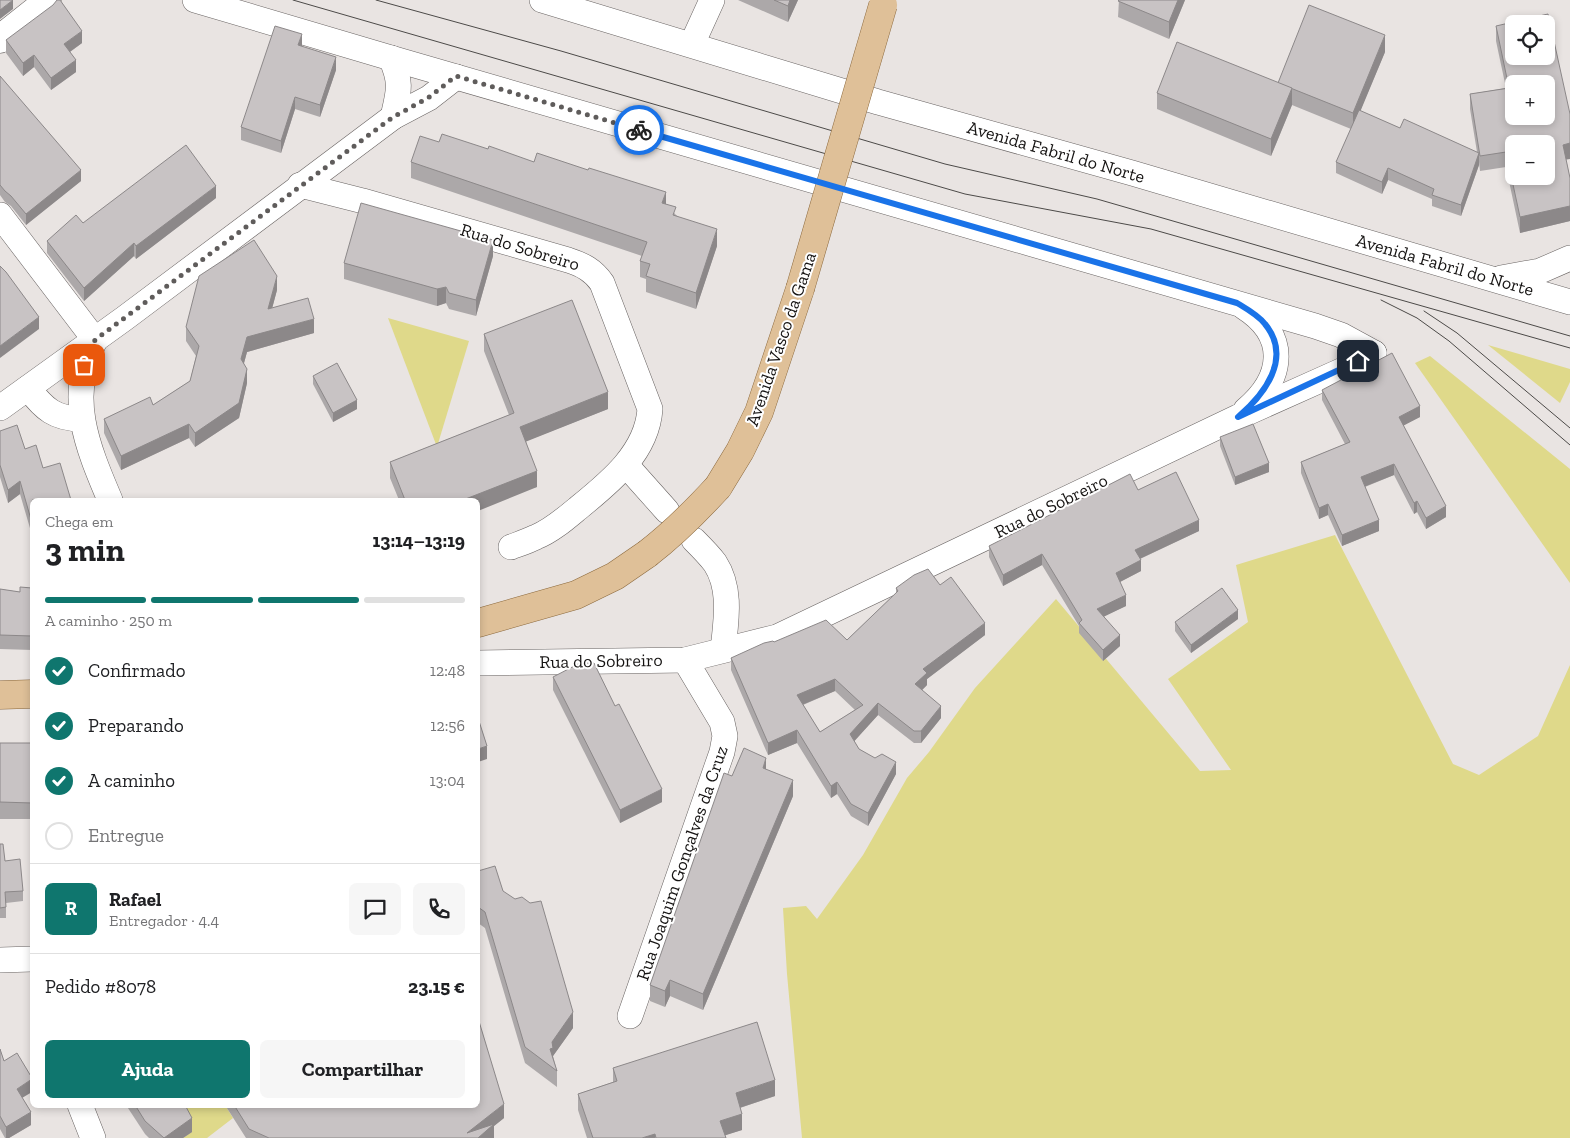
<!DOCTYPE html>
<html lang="pt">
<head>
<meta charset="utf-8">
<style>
	body { margin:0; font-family:"Zilla Slab",serif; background:#f6f6f6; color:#202124; height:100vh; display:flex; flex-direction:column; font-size:19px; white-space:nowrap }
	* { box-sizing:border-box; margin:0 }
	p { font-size:16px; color:#757577 }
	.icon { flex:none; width:28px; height:28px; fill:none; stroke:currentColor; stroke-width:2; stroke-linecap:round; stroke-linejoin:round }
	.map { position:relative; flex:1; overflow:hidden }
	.side { position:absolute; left:30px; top:498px; width:450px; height:610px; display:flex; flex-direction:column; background:#fff; border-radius:8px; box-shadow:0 2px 8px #0003 }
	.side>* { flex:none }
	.buttons { position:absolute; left:1505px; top:15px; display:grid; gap:10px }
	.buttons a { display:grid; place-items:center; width:50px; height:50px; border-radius:8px; background:#fff; box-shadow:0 2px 8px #0003; font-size:25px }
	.pin { position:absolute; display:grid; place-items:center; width:42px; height:42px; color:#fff; margin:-21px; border-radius:10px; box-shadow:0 2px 8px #0006 }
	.courier { position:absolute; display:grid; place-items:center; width:50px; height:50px; margin:-25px; border:4px solid #1a73e8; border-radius:50%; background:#fff; color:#222; box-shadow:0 1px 6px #0007 }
	.headline em { font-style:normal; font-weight:800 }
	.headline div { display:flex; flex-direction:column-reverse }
	.headline { display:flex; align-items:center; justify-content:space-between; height:85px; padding:0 15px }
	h1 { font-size:32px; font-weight:800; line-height:38px }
	.bar { display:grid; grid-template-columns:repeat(4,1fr); gap:8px 5px; align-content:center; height:60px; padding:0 15px }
	.bar i { height:6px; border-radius:4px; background:#e0e0e0 }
	.bar .active { background:#0f766e }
	.bar p { grid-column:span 4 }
	.line { display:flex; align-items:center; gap:12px; padding:0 15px; border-top:1px solid #e0e0e0 }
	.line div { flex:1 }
	.round { display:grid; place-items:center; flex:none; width:52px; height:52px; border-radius:8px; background:#f6f6f6 }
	ol { padding:0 15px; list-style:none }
	li { display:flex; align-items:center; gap:15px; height:55px }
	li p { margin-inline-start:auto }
	li .icon { padding:5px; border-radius:50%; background:#0f766e; color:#fff; stroke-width:4 }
	li:last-child { color:#757577 }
	li i { width:28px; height:28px; border:2px solid #e0e0e0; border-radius:50% }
	.primary-button { display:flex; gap:10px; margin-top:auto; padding:10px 15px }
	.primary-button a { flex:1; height:58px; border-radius:8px; background:#0f766e; color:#fff; font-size:20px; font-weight:800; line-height:58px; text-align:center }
	.primary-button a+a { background:#f6f6f6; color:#202124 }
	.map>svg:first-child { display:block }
	.green { fill:#dfd98a }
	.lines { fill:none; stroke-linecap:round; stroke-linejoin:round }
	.street-casing { stroke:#696463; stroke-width:26 }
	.secondary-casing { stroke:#696463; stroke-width:29 }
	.primary-casing { stroke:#8b683c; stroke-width:29 }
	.street { stroke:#fff; stroke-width:25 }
	.secondary { stroke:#fff; stroke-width:28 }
	.primary { stroke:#dfc098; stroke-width:28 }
	.tram { stroke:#4c4a48; stroke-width:1 }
	.primary-bridge-casing { stroke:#8b683c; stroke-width:29; stroke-linecap:butt }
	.primary-bridge { stroke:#dfc098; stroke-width:28 }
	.wall { fill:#aca8a9; fill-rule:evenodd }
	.shaded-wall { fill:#8c8889 }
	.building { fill:#c8c3c4; stroke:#8c8889; fill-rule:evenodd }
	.done { stroke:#5f5c5b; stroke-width:5; stroke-dasharray:0 9 }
	.route { stroke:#1a73e8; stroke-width:6 }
	.labels { text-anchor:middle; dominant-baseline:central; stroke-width:4; stroke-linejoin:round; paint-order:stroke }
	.street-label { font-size:18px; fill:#151312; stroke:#fff }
</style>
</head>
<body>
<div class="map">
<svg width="1570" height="1138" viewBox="0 0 1570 1138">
	<rect width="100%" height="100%" fill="#e9e4e2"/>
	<!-- green -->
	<g class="green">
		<path d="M388,318L469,341L437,447Z"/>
		<path d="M1488,345L1570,369V382L1560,403Z"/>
		<path d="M1430,356L1570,469V583L1415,363Z"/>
		<path d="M1335,535L1453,764L1479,775L1538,736L1570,665V1138H802L787,974L783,908L806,906L817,919L863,855L907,778L929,752L975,688L1056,599L1200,771L1231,770L1168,679L1248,622L1236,565Z"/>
		<path d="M185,1105H225L233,1118L207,1138H183L191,1132Z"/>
	</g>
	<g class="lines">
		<!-- street casing -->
		<g class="street-casing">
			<g id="street">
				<path d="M195,0L401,61L1315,326L1341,335L1374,353"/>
				<path d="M542,0L878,102L1132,173L1570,302"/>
				<path d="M692,44L712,0"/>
				<path d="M391,58C402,83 399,91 393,117"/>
				<path d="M300,185L363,201L568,260C583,265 593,270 602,283L650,409C647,453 609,483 577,509C565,519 551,531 536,537C528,541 519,544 511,547"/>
				<path d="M0,215L95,340"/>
				<path d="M1501,278L1540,271L1570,258"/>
				<path d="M1244,307C1288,335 1285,377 1246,410"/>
				<path d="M95,340C66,396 87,446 110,500"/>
				<path d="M28,388C44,409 55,419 82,419"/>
				<path d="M0,408L125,318L393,117L429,98L456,77"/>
				<path d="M626,465L667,511"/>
				<path d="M694,540C701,547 709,555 715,563C732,589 726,621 723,650"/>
				<path d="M478,663L685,660L777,637L1238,417L1343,370L1374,353"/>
				<path d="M0,960L32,959"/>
				<path d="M630,1016L722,752L725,736L722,722L685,660"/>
				<path d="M80,1105L93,1138"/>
			</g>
		</g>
		<!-- secondary casing -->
		<g class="secondary-casing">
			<path id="secondary" d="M0,39L43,5L47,0"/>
		</g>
		<!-- primary casing -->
		<g class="primary-casing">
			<g id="primary">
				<path d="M718,487L740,451L759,412L800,289"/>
				<path d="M478,623L576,595L615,576L647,554"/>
				<path d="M0,695L32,694"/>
			</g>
		</g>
		<!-- street -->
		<use href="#street" class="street"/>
		<!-- secondary -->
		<use href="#secondary" class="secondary"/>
		<!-- primary -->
		<use href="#primary" class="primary"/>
		<!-- tram -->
		<g class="tram">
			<path d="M293,0L965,194L1151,229L1570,348"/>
			<path d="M376,0L561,51L945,164L1097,199L1570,336"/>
			<path d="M1381,300L1417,318L1449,341L1570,445"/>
			<path d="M1424,311L1457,333L1570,428"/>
		</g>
		<!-- primary-bridge casing -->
		<g class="primary-bridge-casing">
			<g id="primary-bridge">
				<path d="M800,289L883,5"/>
				<path d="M647,554C673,534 696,511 718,487"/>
			</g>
		</g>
		<!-- primary-bridge -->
		<use href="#primary-bridge" class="primary-bridge"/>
	</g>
	<!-- wall -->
	<g class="wall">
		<path d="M738,0H798L788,22Z"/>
		<path d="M1119,0H1185L1169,39L1118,17Z"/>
		<path d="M1496,26L1570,114V159H1566L1570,178V221L1520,233L1506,167L1480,171L1479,162V165L1461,216L1432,206V199L1388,180L1382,194L1336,173V162L1351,129L1292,105L1271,156L1157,109V93L1278,83L1385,52L1360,111L1400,128L1477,152L1470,109V94L1506,88L1496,41Z"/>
		<path d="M6,40L82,43L70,52L76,72L51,90L34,67L23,76L6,53Z"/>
		<path d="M302,46L336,70L320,117L295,109L281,153L241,140V127Z"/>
		<path d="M0,76L81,181L26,225L11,206L5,202L0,195Z"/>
		<path d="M439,142L534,162L666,204L676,215L717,246L696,309L646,292V279L640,277V261L642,256L411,178V162Z"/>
		<path d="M216,198L136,259L134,256L84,301L47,253V241L83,223Z"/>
		<path d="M493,256L476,316L449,309L446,303L437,306L344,279V263Z"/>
		<path d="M277,290L272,308L314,333L247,352L244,363L247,383L239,418L195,447L189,438L121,470L104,433V419L153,405L190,381L196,356L186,341V327Z"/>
		<path d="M484,334L608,409L526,441L537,487L478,500H399L390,478V462L509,415L484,351Z"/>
		<path d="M313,376L357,409L333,422L313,384Z"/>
		<path d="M1322,390L1420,417L1403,425L1446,517L1426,529L1417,512L1414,514L1394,475L1365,487L1379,531L1342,546L1328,515L1319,519L1301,473V462L1345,444L1322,400Z"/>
		<path d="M0,431L25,449L43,468L32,500V535L20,494L8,503L0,477Z"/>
		<path d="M1220,437L1269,472L1235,485L1220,446Z"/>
		<path d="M1138,490L1199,531L1140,559L1141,571L1120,582L1126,606L1104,616L1120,646L1103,661L1079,633V626L1042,565L1003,586L989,557V546Z"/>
		<path d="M940,585L985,635L927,679V685L922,690L941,718L921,743H914L878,715L854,741L859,749L896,774L868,826L851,816L837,794L831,798L797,743L768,755L731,670V658L774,642L847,640L896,593V588ZM835,691L855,710L820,732L803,705Z"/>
		<path d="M32,588V650L0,649V589L20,592Z"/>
		<path d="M1238,619L1191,653L1175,631V622Z"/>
		<path d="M553,677L615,706L662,802L620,823L553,690Z"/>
		<rect x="0" y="743" width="32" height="76"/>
		<path d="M766,769L793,796L703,1010L670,996L665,1007L650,1001V985L732,776Z"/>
		<path d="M0,844L5,861L23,891V901L6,903V918H0Z"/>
		<path d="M478,871L503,891L573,1028L553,1056L557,1071V1087L525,1063L485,928L478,923Z"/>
		<path d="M0,1049L4,1061L22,1098L31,1125L9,1138H5L0,1129Z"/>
		<path d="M613,1068L775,1096L740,1108L742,1130L725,1135L726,1138H587L578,1110V1094L613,1082Z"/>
		<path d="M126,1105H185L192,1132L183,1138H149L145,1134Z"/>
		<path d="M225,1105H478L504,1118L494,1126V1138H246Z"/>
	</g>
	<!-- shaded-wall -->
	<g class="shaded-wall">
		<path d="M13,0V9L0,19V10Z"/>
		<path d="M790,0H798L788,22V6Z"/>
		<path d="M1178,0H1185L1169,39V22Z"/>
		<path d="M82,31V43L64,56V44Z"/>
		<path d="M302,34V47L298,45Z"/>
		<path d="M1385,35V52L1353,129V113Z"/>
		<path d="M34,55V67L23,76V63Z"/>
		<path d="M336,57V70L320,117V105Z"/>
		<path d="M76,60V72L51,90V78Z"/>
		<path d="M1292,88V105L1271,156V139Z"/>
		<path d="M295,97V109L281,153V141Z"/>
		<path d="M1570,143V159L1563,160V145Z"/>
		<path d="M1479,153V165L1461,216V205Z"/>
		<path d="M1388,168V180L1382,194V182Z"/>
		<path d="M81,170V181L26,225V214Z"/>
		<path d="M216,186V198L136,259V246Z"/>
		<path d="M666,192V208L662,203Z"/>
		<path d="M1570,206V221L1520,233V217Z"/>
		<path d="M717,229V246L696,309V293Z"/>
		<path d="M493,240V256L476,316V300Z"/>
		<path d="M134,243V256L84,301V288Z"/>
		<path d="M277,276V290L268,324V309Z"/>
		<path d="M446,287V303L437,306V289Z"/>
		<path d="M39,317V329L0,358V346Z"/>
		<path d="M314,319V333L247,352L241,374V359L247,337Z"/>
		<path d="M247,369V383L239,418L195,447V433Z"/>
		<path d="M608,392V409L520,444V427Z"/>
		<path d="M357,400V409L333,422V413Z"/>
		<path d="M1420,406V417L1399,428V417Z"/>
		<path d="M189,424V438L121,470V456Z"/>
		<path d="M1269,463V472L1235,485V477Z"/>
		<path d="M1394,464V475L1361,488V477Z"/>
		<path d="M537,471V487L478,511V500H463Z"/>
		<path d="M20,481V494L8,503V490Z"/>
		<path d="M1417,501V512L1414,514V503Z"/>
		<path d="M1328,504V515L1319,519V508Z"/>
		<path d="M1446,506V517L1426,529V518Z"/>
		<path d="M1199,520V531L1135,561V550Z"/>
		<path d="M1379,520V531L1342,546V535Z"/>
		<path d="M1042,554V565L1003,586V575Z"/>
		<path d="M1141,560V571L1116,584V573Z"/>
		<path d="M1126,595V606L1097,620V609Z"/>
		<path d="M1238,610V619L1191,653V645Z"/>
		<path d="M985,623V635L927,679V685L915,697V684L923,669Z"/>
		<path d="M1120,635V646L1103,661V650Z"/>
		<path d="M835,679V691L797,707V695Z"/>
		<path d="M878,703V715L850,746V734Z"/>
		<path d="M941,706V718L921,743V731Z"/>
		<path d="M797,730V743L768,755V743Z"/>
		<path d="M487,746V759L478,762V749Z"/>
		<path d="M766,758V774L763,768Z"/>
		<path d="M896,762V774L868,826V813Z"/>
		<path d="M793,780V796L703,1010V994Z"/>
		<path d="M837,782V794L831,798V786Z"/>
		<path d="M662,789V802L620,823V810Z"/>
		<path d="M670,980V996L665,1007V991Z"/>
		<path d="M573,1012V1028L553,1056V1064L550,1049L552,1042Z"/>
		<path d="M32,1079V1092L17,1101V1089Z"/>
		<path d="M775,1080V1096L736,1109V1093Z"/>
		<path d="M504,1104V1118L494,1126V1138H467V1133Z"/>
		<path d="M31,1112V1125L9,1138H6V1127Z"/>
		<path d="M742,1114V1130L720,1137V1121Z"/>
		<path d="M192,1118V1132L183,1138H164Z"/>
		<path d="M655,1134V1138H642Z"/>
	</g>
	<!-- building -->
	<g class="building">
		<path d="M0,0H13L0,10Z"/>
		<path d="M57,0H60L82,31L64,44L76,60L51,78L34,55L23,63L6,40L53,5Z"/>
		<path d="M774,0H790L788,6Z"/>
		<path d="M1119,0H1178L1169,22L1118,1Z"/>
		<path d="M1309,5L1385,35L1353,113L1278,83Z"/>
		<path d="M1548,14L1570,114V143L1563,145L1570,178V206L1520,217L1506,152L1480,156L1470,94L1509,88L1496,26ZM1514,24H1546V56H1514ZM1514,84H1546V116H1514ZM1514,144H1546V176H1514Z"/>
		<path d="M275,26L302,34L298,45L336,57L320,105L295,97L281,141L241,127Z"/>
		<path d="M1177,42L1292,88L1271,139L1157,93Z"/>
		<path d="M0,76L81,170L26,214L11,196L5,191L0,185Z"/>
		<path d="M1359,110L1400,128L1404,119L1479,153L1461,205L1432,195L1434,189L1388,168L1382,182L1336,162Z"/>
		<path d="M442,134L488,149L489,146L534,162L537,153L588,170L589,168L666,192L662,203L676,207L673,215L717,229L696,293L646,276L650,264L640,261L647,242L411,162L420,136L439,142Z"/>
		<path d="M186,145L216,186L136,246L134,243L84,288L47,241L76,215L83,223Z"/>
		<path d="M361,203L493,240L476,300L449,293L446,287L437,289L344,263Z"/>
		<path d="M254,240L277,276L268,309L308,298L314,319L247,337L241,359L247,369L239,403L195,433L189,424L121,456L104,419L150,397L153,405L190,381L199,346L186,327L199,276Z"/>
		<path d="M0,266L6,272L39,317L0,346Z"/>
		<path d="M572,300L608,392L520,427L537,471L463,500H405L390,462L514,413L484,334Z"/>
		<path d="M1392,353L1420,406L1399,417L1446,506L1426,518L1417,501L1414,503L1394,464L1361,477L1379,520L1342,535L1328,504L1319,508L1301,462L1350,442L1322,390Z"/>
		<path d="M337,363L357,400L333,413L313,376Z"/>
		<path d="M1253,424L1269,463L1235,477L1220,437Z"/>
		<path d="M17,425L25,449L36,445L43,468L60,463L71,500H32V523L20,481L8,490L0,465V431Z"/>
		<path d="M1176,472L1199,520L1135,550L1141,560L1116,573L1126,595L1097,609L1120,635L1103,650L1079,623L1082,620L1042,554L1003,575L989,546L1130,474L1138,490Z"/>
		<path d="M928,569L940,585L951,577L985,623L923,669L927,673L915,684L941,706L921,731H914L878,703L850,734L859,749L875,758L882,754L896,762L868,813L851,804L837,782L831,786L797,730L768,743L731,658L764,643L773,641L774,642L826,620L847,640L898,591L896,588L914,575ZM835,679L863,705L820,732L797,695Z"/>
		<path d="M20,587L32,588V636L0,635V589L20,592Z"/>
		<path d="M1222,588L1238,610L1191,645L1175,622Z"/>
		<path d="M580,663H594L615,706L619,704L662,789L620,810L553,677Z"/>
		<path d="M478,718L487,746L478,749Z"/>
		<path d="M0,743H32V803L0,802Z"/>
		<path d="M744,748L766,758L763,768L793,780L703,994L670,980L665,991L650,985L724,773L732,776Z"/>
		<path d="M0,844H3L5,861L20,859L23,891L5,892L6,907L0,908Z"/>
		<path d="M495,866L503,891L515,899L522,897L530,903L541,901L573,1012L552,1042L553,1048L550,1049L557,1071L525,1047L485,912L478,907V871Z"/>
		<path d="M478,1018L504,1104L467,1133L494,1124L478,1138H269L249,1129L234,1105H478Z"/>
		<path d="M757,1022L775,1080L736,1093L742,1114L720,1121L726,1138H656L655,1134L642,1138H593L578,1094L617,1081L613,1068Z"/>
		<path d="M0,1049L4,1061L17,1053L32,1078V1079L17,1089L31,1112L6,1127L0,1116Z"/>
		<path d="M135,1105H185L192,1118L164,1138L145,1121Z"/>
	</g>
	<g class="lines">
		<!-- done -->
		<path class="done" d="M84,365L87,355L95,340L393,117L428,98L456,76L639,130"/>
		<!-- route -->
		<path class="route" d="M639,130L1237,303C1247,309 1258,315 1265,324C1293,358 1264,395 1238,417L1358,361"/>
	</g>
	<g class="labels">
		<!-- street labels -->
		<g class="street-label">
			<text transform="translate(1056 152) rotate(16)">Avenida Fabril do Norte</text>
			<text transform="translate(520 247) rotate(17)">Rua do Sobreiro</text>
			<text transform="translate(1445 265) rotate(16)">Avenida Fabril do Norte</text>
			<text transform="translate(781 339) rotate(-71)">Avenida Vasco da Gama</text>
			<text transform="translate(1051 506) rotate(-26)">Rua do Sobreiro</text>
			<text transform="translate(601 661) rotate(-1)">Rua do Sobreiro</text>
			<text transform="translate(682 863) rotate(-71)">Rua Joaquim Gonçalves da Cruz</text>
		</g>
	</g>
</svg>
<div class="buttons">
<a><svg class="icon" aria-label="locate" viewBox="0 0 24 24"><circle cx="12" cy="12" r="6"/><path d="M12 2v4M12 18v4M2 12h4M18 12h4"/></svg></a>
<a>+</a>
<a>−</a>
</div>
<div class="pin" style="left:84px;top:365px;background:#ea580c"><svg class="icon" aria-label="bag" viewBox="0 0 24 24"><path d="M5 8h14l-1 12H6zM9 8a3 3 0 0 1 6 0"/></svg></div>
<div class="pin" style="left:1358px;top:361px;background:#1f2937"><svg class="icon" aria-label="home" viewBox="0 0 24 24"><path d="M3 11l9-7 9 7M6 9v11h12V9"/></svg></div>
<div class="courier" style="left:639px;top:130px"><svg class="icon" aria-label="bike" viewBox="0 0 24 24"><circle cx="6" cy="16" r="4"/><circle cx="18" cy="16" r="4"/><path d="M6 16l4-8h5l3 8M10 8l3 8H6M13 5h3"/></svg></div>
<section class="side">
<div class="headline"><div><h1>3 min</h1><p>Chega em</p></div><em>13:14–13:19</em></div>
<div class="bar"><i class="active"></i><i class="active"></i><i class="active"></i><i></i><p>A caminho · 250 m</p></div>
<ol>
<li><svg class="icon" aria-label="check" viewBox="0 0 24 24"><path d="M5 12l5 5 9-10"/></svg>Confirmado<p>12:48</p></li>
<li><svg class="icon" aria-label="check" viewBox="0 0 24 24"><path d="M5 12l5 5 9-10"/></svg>Preparando<p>12:56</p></li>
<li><svg class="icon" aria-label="check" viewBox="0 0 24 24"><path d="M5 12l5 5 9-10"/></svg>A caminho<p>13:04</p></li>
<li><i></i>Entregue</li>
</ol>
<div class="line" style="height:90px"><b class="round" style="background:#0f766e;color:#fff">R</b><div><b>Rafael</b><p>Entregador · 4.4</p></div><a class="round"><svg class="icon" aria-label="chat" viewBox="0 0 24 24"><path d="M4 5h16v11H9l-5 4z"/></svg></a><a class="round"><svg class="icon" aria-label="phone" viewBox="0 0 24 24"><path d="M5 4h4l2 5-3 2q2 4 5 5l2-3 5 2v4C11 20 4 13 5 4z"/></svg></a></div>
<div class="line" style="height:65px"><div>Pedido #8078</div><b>23.15 €</b></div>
<div class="primary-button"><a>Ajuda</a><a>Compartilhar</a></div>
</section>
</div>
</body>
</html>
